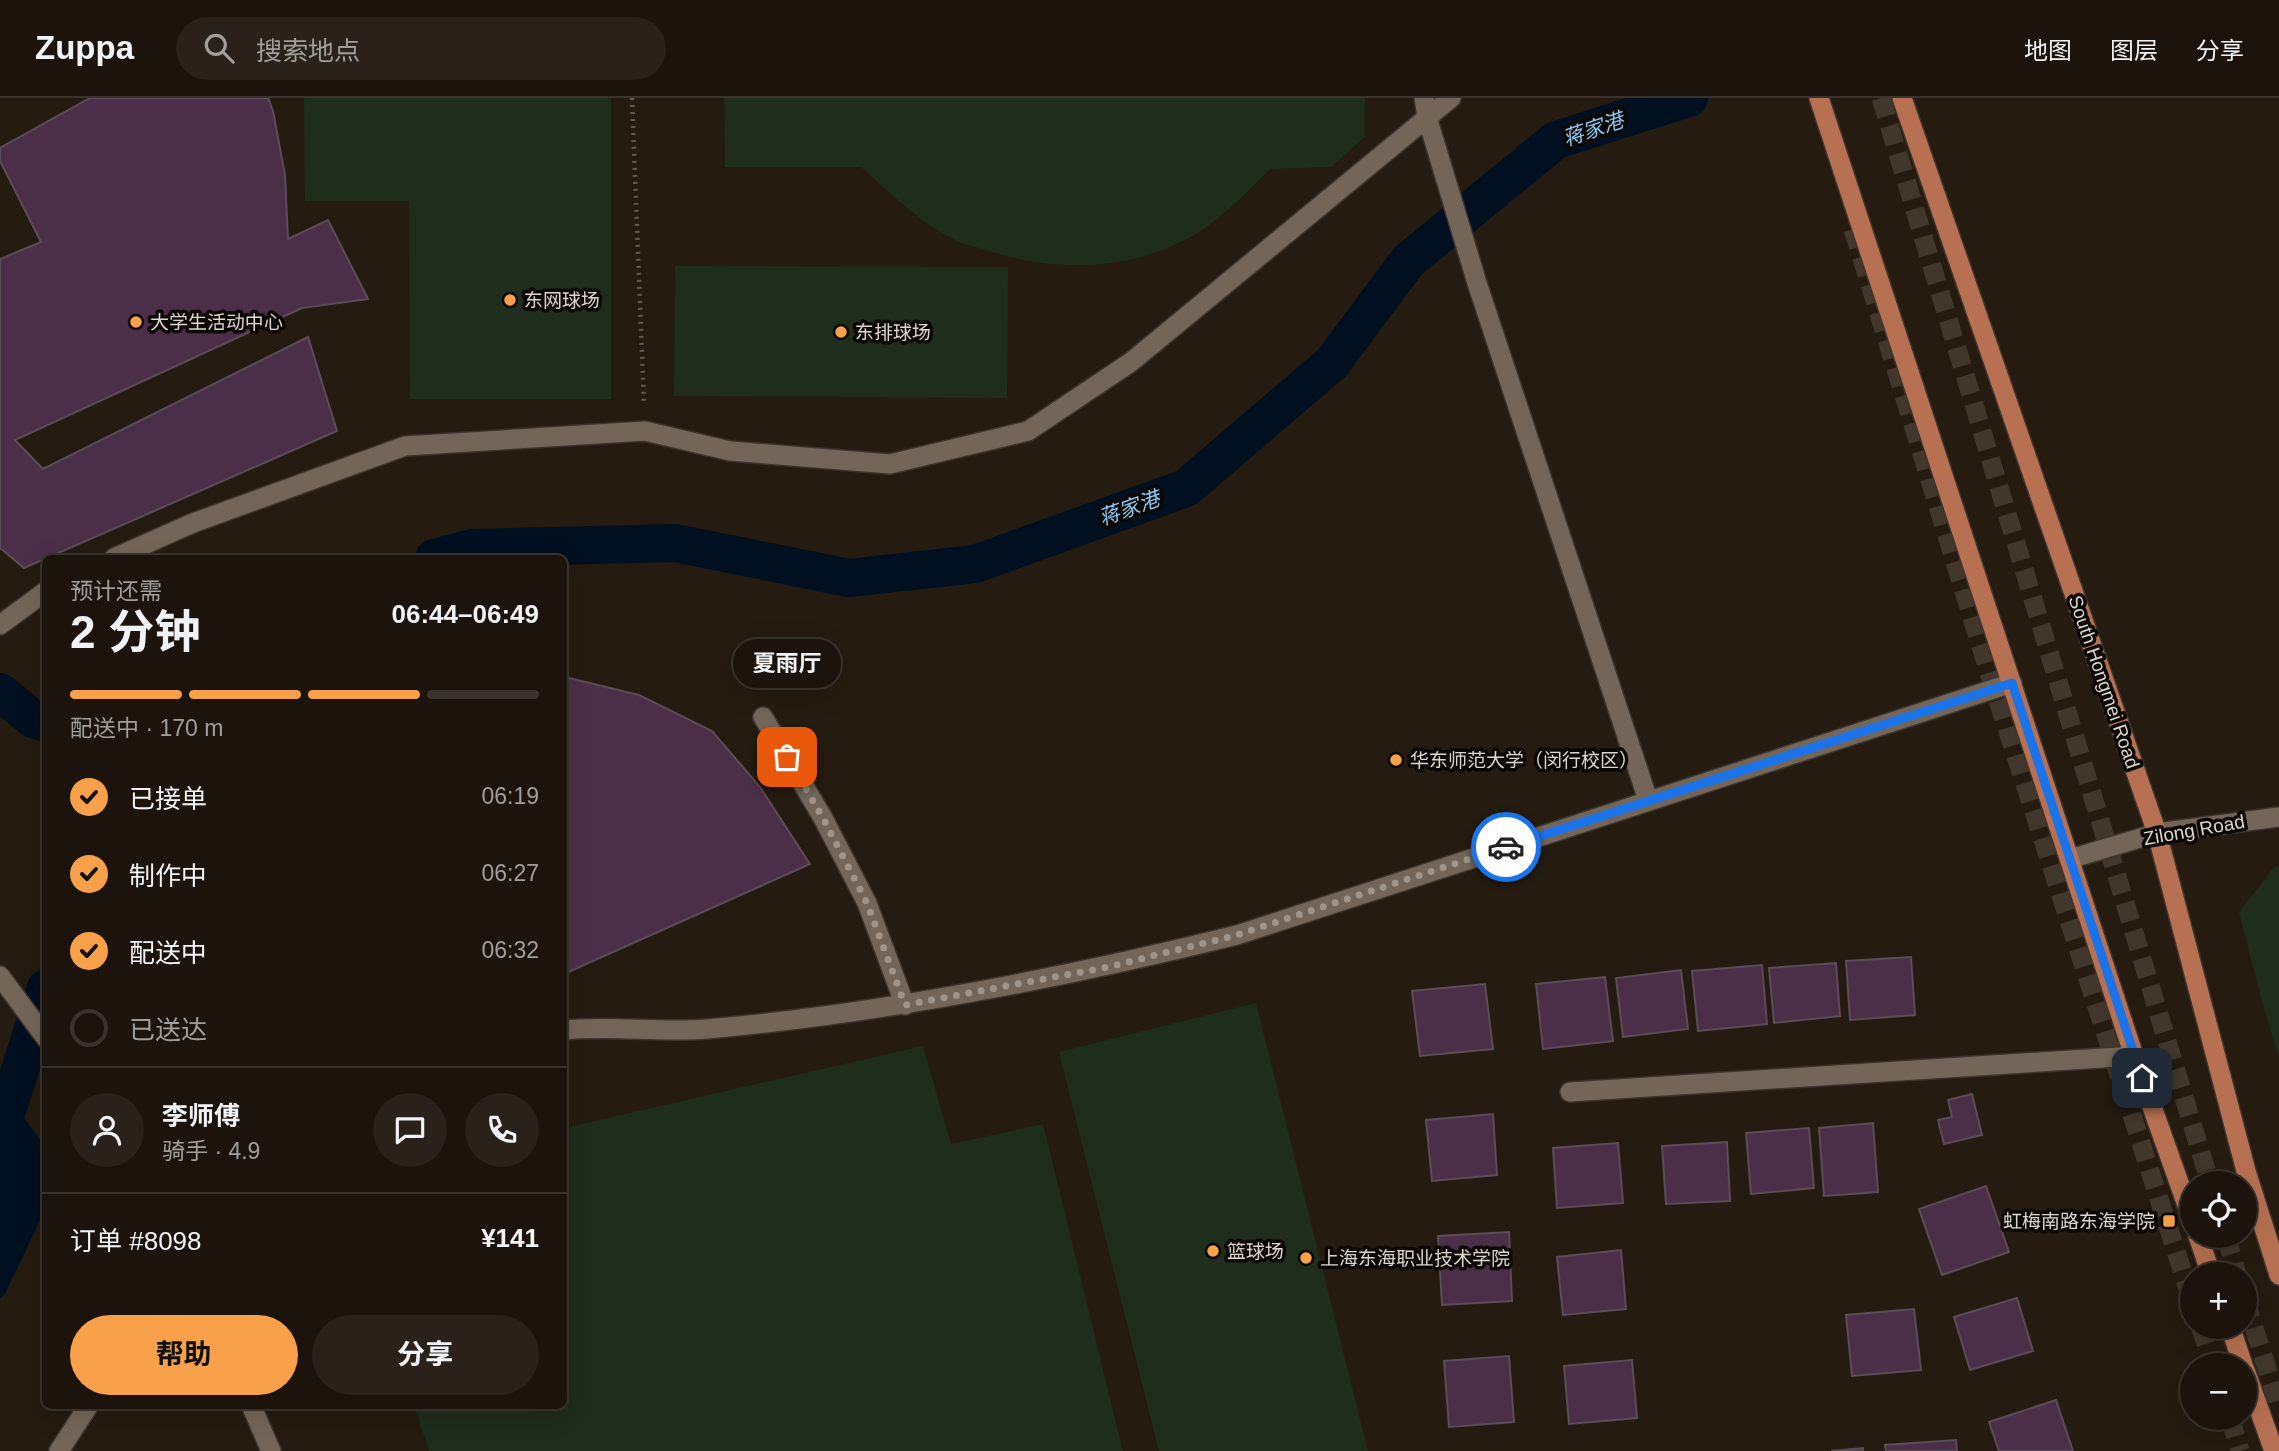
<!DOCTYPE html>
<html lang="zh">
<head>
<meta charset="utf-8">
<style>
	body { margin:0; font-family:Helvetica,"Noto Sans SC",sans-serif; background:#29211a; color:#f1f3f6; height:100vh; display:flex; flex-direction:column; font-size:26px; white-space:nowrap }
	* { box-sizing:border-box; margin:0 }
	p { font-size:23px; color:#a09e9d }
	.icon { flex:none; width:38px; height:38px; fill:none; stroke:currentColor; stroke-width:2; stroke-linecap:round; stroke-linejoin:round }
	.map { position:relative; flex:1; overflow:hidden }
	.panel { position:absolute; left:42px; top:457px; width:525px; height:854px; display:flex; flex-direction:column; background:#1c140c; border-radius:10px; box-shadow:0 7px 28px #0002,0 0 0 2px #3a332d }
	.panel>* { flex:none }
	.fabs { position:absolute; left:2180px; top:1073px; display:grid; gap:14px }
	.fabs a { display:grid; place-items:center; width:77px; height:77px; border-radius:50%; background:#1c140c; box-shadow:0 7px 28px #0002,0 0 0 2px #3a332d; font-size:35px }
	.pin { position:absolute; display:grid; place-items:center; width:60px; height:60px; color:#fff; margin:-30px; border-radius:14px; box-shadow:0 4px 10px #0006 }
	.courier { position:absolute; display:grid; place-items:center; width:70px; height:70px; margin:-35px; border:5px solid #1a73e8; border-radius:50%; background:#fff; color:#222; box-shadow:0 2px 9px #0007 }
	.bubble { position:absolute; height:49px; border-radius:24px; background:#1c140c; box-shadow:0 7px 28px #0002,0 0 0 2px #3a332d; font-size:23px; font-weight:700; line-height:49px; text-align:center }
	.head em { font-style:normal; font-weight:700 }
	.head div { display:flex; flex-direction:column-reverse }
	.head { display:flex; align-items:center; justify-content:space-between; height:119px; padding:0 28px }
	h1 { font-size:46px; font-weight:700; line-height:52px }
	.bar { display:grid; grid-template-columns:repeat(4,1fr); gap:10px 7px; align-content:center; height:84px; padding:0 28px }
	.bar i { height:9px; border-radius:5px; background:#3a332d }
	.bar .current { background:#f8a14a }
	.bar p { grid-column:span 4 }
	.line { display:flex; align-items:center; gap:18px; padding:0 28px; border-top:2px solid #3a332d }
	.line div { flex:1 }
	.round { display:grid; place-items:center; flex:none; width:74px; height:74px; border-radius:37px; background:#29211a }
	ol { padding:0 28px; list-style:none }
	li { display:flex; align-items:center; gap:21px; height:77px }
	li p { margin-inline-start:auto }
	li .icon { padding:7px; border-radius:50%; background:#f8a14a; color:#111; stroke-width:4 }
	li:last-child { color:#a09e9d }
	li i { width:38px; height:38px; border:4px solid #3a332d; border-radius:50% }
	.cta { display:flex; gap:14px; margin-top:auto; padding:14px 28px }
	.cta a { flex:1; height:80px; border-radius:42px; background:#f8a14a; color:#111; font-size:28px; font-weight:700; line-height:80px; text-align:center }
	.cta a+a { background:#29211a; color:#f1f3f6 }
	header { display:flex; align-items:center; gap:42px; box-sizing:border-box; height:98px; padding:0 35px; background:#1c140c; border-bottom:2px solid #3a332d }
	header strong { font-size:33px }
	nav { display:flex; gap:38px; margin-inline-start:auto; font-size:24px }
	.search { width:490px; height:63px; background:#29211a; display:flex; align-items:center; gap:18px; box-sizing:border-box; padding:0 24px; border-radius:38px; color:#a09e9d; font-size:26px }
	.map>svg:first-child { display:block }
	.green { fill:#1f2d1d }
	.water { fill:#001020 }
	.lines { fill:none; stroke-linecap:round; stroke-linejoin:round }
	.canal { stroke:#001020; stroke-width:38 }
	.building { fill:#4b2f48; stroke:#5a4c58; stroke-width:2 }
	.trunk-tunnel { stroke:#41372c; stroke-width:19; stroke-dasharray:19 10; stroke-linecap:butt }
	.service-casing { stroke:#3c342d; stroke-width:22 }
	.minor-casing { stroke:#3c342d; stroke-width:22 }
	.tertiary-casing { stroke:#3c342d; stroke-width:22 }
	.primary-casing { stroke:#3c342d; stroke-width:22 }
	.path { stroke:#62594f; stroke-width:4.5; stroke-dasharray:2 5; stroke-linecap:butt }
	.service { stroke:#736659; stroke-width:19 }
	.minor { stroke:#736659; stroke-width:19 }
	.tertiary { stroke:#736659; stroke-width:19 }
	.primary { stroke:#b77152; stroke-width:19 }
	.done { stroke:#9d958c; stroke-width:7; stroke-dasharray:0 12.6 }
	.route { stroke:#1a73e8; stroke-width:9 }
	.poi-dot { fill:#f8a14a; stroke:#0b0704; stroke-width:2.5 }
	.labels { text-anchor:middle; dominant-baseline:central; stroke-width:7; stroke-linejoin:round; paint-order:stroke }
	.poi-label { font-size:19px; fill:#ddd6ce; stroke:#0b0704; text-anchor:start }
	.street-label { font-size:19px; fill:#ddd6ce; stroke:#0b0704 }
	.water-label { font-size:21px; font-style:italic; fill:#8cc9f4; stroke:#0b0704 }
</style>
</head>
<body>
<header>
<strong>Zuppa</strong>
<div class="search"><svg class="icon" aria-label="search" viewBox="0 0 24 24"><circle cx="10" cy="10" r="6"/><path d="M15 15l6 6"/></svg>搜索地点</div>
<nav><a>地图</a><a>图层</a><a>分享</a></nav>
</header>
<div class="map">
<svg width="2279" height="1353" viewBox="0 0 2279 1353">
	<rect width="100%" height="100%" fill="#251b10"/>
	<!-- green -->
	<g class="green">
		<path d="M304,0H611V301H410L409,103H305Z"/>
		<path d="M724,0H1365V39L1331,69L1270,71C1247,94 1223,120 1194,137C1128,174 1053,175 983,151C973,148 962,146 953,141C920,125 888,93 861,69H725Z"/>
		<path d="M675,168L1008,169L1007,300L674,298Z"/>
		<path d="M2279,768V959L2262,904L2239,814L2274,769Z"/>
		<path d="M1256,905L1368,1353H1159L1059,954Z"/>
		<path d="M923,948L951,1046L1043,1026L1123,1353H429L414,1307H564V1030Z"/>
	</g>
	<!-- water -->
	<path class="water" d="M0,987L46,1050L45,1112L5,1196L0,1201Z"/>
	<g class="lines">
		<!-- canal -->
		<g class="canal">
			<path d="M434,460L471,450L675,445L849,480L975,466L1186,390L1332,265L1408,163L1556,42L1689,0"/>
			<path d="M0,594L33,621L46,625"/>
			<path d="M0,1035L46,890"/>
		</g>
	</g>
	<!-- building -->
	<g class="building">
		<path d="M90,0H268L273,13L285,77L288,141L328,122L368,201L302,210L15,342L43,371L308,239L337,333L24,470L0,450V161L41,144L0,63V50Z"/>
		<path d="M569,580L639,597L712,633L760,689L810,766L564,876V588Z"/>
		<path d="M1911,859L1915,917L1850,922L1846,863Z"/>
		<path d="M1836,865L1840,918L1774,925L1769,870Z"/>
		<path d="M1762,867L1767,926L1698,933L1692,873Z"/>
		<path d="M1681,872L1688,931L1623,939L1616,880Z"/>
		<path d="M1605,879L1613,943L1543,951L1536,886Z"/>
		<path d="M1485,886L1493,951L1420,958L1412,893Z"/>
		<path d="M1972,996L1982,1037L1944,1046L1938,1022L1952,1019L1948,1002Z"/>
		<path d="M1493,1016L1497,1077L1432,1083L1426,1022Z"/>
		<path d="M1873,1025L1878,1094L1824,1098L1819,1030Z"/>
		<path d="M1809,1030L1814,1090L1751,1096L1746,1035Z"/>
		<path d="M1727,1044L1730,1103L1666,1106L1662,1048Z"/>
		<path d="M1618,1045L1623,1105L1557,1110L1553,1050Z"/>
		<path d="M1986,1088L2009,1154L1942,1177L1919,1111Z"/>
		<path d="M1509,1134L1512,1203L1442,1207L1438,1138Z"/>
		<path d="M1621,1152L1626,1211L1563,1217L1557,1159Z"/>
		<path d="M2017,1200L2033,1253L1970,1272L1954,1219Z"/>
		<path d="M1914,1211L1921,1272L1852,1278L1846,1217Z"/>
		<path d="M1509,1258L1514,1324L1449,1329L1444,1263Z"/>
		<path d="M1632,1262L1637,1320L1569,1326L1564,1268Z"/>
		<path d="M2056,1302L2073,1353H1999L1989,1324Z"/>
		<path d="M1956,1342L1957,1353H1886L1885,1347Z"/>
		<path d="M1863,1350V1353H1831Z"/>
	</g>
	<g class="lines">
		<!-- trunk-tunnel -->
		<g class="trunk-tunnel">
			<path d="M1881,0L2210,1085"/>
			<path d="M1853,131L1990,578L2193,1206"/>
			<path d="M2226,1138L2237,1176"/>
			<path d="M2245,1202L2279,1308"/>
			<path d="M2200,1228L2213,1267"/>
			<path d="M2230,1320L2240,1353"/>
		</g>
		<!-- service casing -->
		<g class="service-casing">
			<g id="service">
				<path d="M1424,0L1427,19L1477,185L1648,702"/>
				<path d="M0,527L46,493"/>
				<path d="M763,619L823,720L867,805L905,907"/>
			</g>
		</g>
		<!-- minor casing -->
		<g class="minor-casing">
			<g id="minor">
				<path d="M114,460L193,425L405,348L645,333L730,353L890,366L1028,333L1131,264L1451,0"/>
				<path d="M0,878L46,940"/>
				<path d="M564,932C611,927 660,935 707,931C886,915 1063,880 1237,837L2012,585"/>
				<path d="M1570,994L2134,958"/>
				<path d="M251,1307L271,1353"/>
				<path d="M59,1353L89,1307"/>
			</g>
		</g>
		<!-- tertiary casing -->
		<g class="tertiary-casing">
			<path id="tertiary" d="M2070,761L2157,735L2279,719"/>
		</g>
		<!-- primary casing -->
		<g class="primary-casing">
			<g id="primary">
				<path d="M1819,0L2134,958L2193,1124"/>
				<path d="M1902,0L2157,735L2246,1073L2279,1177"/>
				<path d="M2198,1138L2211,1176"/>
				<path d="M2230,1228L2243,1267"/>
				<path d="M2245,1272L2274,1353"/>
			</g>
		</g>
		<!-- path -->
		<path class="path" d="M632,0L644,307"/>
		<!-- service -->
		<use href="#service" class="service"/>
		<!-- minor -->
		<use href="#minor" class="minor"/>
		<!-- tertiary -->
		<use href="#tertiary" class="tertiary"/>
		<!-- primary -->
		<use href="#primary" class="primary"/>
	</g>
	<g class="lines">
		<!-- done -->
		<path class="done" d="M787,659L823,720L867,805L905,907L1108,869L1237,837L1506,749"/>
		<!-- route -->
		<path class="route" d="M1506,749L2012,585L2142,980"/>
	</g>
	<!-- markers -->
	<g class="poi-dot">
		<circle cx="510" cy="202" r="7"/>
		<circle cx="136" cy="224" r="7"/>
		<circle cx="841" cy="234" r="7"/>
		<circle cx="1396" cy="662" r="7"/>
		<rect x="2162" y="1116" width="14" height="14" rx="3.5"/>
		<circle cx="1213" cy="1153" r="7"/>
		<circle cx="1306" cy="1160" r="7"/>
	</g>
	<g class="labels">
		<!-- poi labels -->
		<g class="poi-label">
			<text x="524" y="202">东网球场</text>
			<text x="150" y="224">大学生活动中心</text>
			<text x="855" y="234">东排球场</text>
			<text x="1410" y="662">华东师范大学（闵行校区）</text>
			<text x="2155" y="1123" text-anchor="end">虹梅南路东海学院</text>
			<text x="1227" y="1153">篮球场</text>
			<text x="1320" y="1160">上海东海职业技术学院</text>
		</g>
		<!-- street labels -->
		<g class="street-label">
			<text transform="translate(2104 584) rotate(71)">South Hongmei Road</text>
			<text transform="translate(2194 732) rotate(-10)">Zilong Road</text>
		</g>
		<!-- water labels -->
		<g class="water-label">
			<text transform="translate(1593 31) rotate(-19)">蒋家港</text>
			<text transform="translate(1129 410) rotate(-20)">蒋家港</text>
		</g>
	</g>
</svg>
<div class="fabs">
<a><svg class="icon" aria-label="locate" viewBox="0 0 24 24"><circle cx="12" cy="12" r="6"/><path d="M12 2v4M12 18v4M2 12h4M18 12h4"/></svg></a>
<a>+</a>
<a>−</a>
</div>
<div class="pin" style="left:787px;top:659px;background:#ea580c"><svg class="icon" aria-label="bag" viewBox="0 0 24 24"><path d="M5 8h14l-1 12H6zM9 8a3 3 0 0 1 6 0"/></svg></div>
<div class="pin" style="left:2142px;top:980px;background:#1f2937"><svg class="icon" aria-label="home" viewBox="0 0 24 24"><path d="M3 11l9-7 9 7M6 9v11h12V9"/></svg></div>
<div class="courier" style="left:1506px;top:749px"><svg class="icon" aria-label="car" viewBox="0 0 24 24"><path d="M5 17H2v-5l4-1 3-4h7l3 4 3 1v5h-3M9 17h6M6 11h13"/><circle cx="7" cy="17" r="2"/><circle cx="17" cy="17" r="2"/></svg></div>
<div class="bubble" style="left:733px;top:541px;width:108px">夏雨厅</div>
<section class="panel">
<div class="head"><div><h1>2 分钟</h1><p>预计还需</p></div><em>06:44–06:49</em></div>
<div class="bar"><i class="current"></i><i class="current"></i><i class="current"></i><i></i><p>配送中 · 170 m</p></div>
<ol>
<li><svg class="icon" aria-label="check" viewBox="0 0 24 24"><path d="M5 12l5 5 9-10"/></svg>已接单<p>06:19</p></li>
<li><svg class="icon" aria-label="check" viewBox="0 0 24 24"><path d="M5 12l5 5 9-10"/></svg>制作中<p>06:27</p></li>
<li><svg class="icon" aria-label="check" viewBox="0 0 24 24"><path d="M5 12l5 5 9-10"/></svg>配送中<p>06:32</p></li>
<li><i></i>已送达</li>
</ol>
<div class="line" style="height:126px"><a class="round"><svg class="icon" aria-label="person" viewBox="0 0 24 24"><circle cx="12" cy="8" r="4"/><path d="M4 21q1-7 8-7t8 7"/></svg></a><div><b>李师傅</b><p>骑手 · 4.9</p></div><a class="round"><svg class="icon" aria-label="chat" viewBox="0 0 24 24"><path d="M4 5h16v11H9l-5 4z"/></svg></a><a class="round"><svg class="icon" aria-label="phone" viewBox="0 0 24 24"><path d="M5 4h4l2 5-3 2q2 4 5 5l2-3 5 2v4C11 20 4 13 5 4z"/></svg></a></div>
<div class="line" style="height:91px"><div>订单 #8098</div><b>¥141</b></div>
<div class="cta"><a>帮助</a><a>分享</a></div>
</section>
</div>
</body>
</html>
